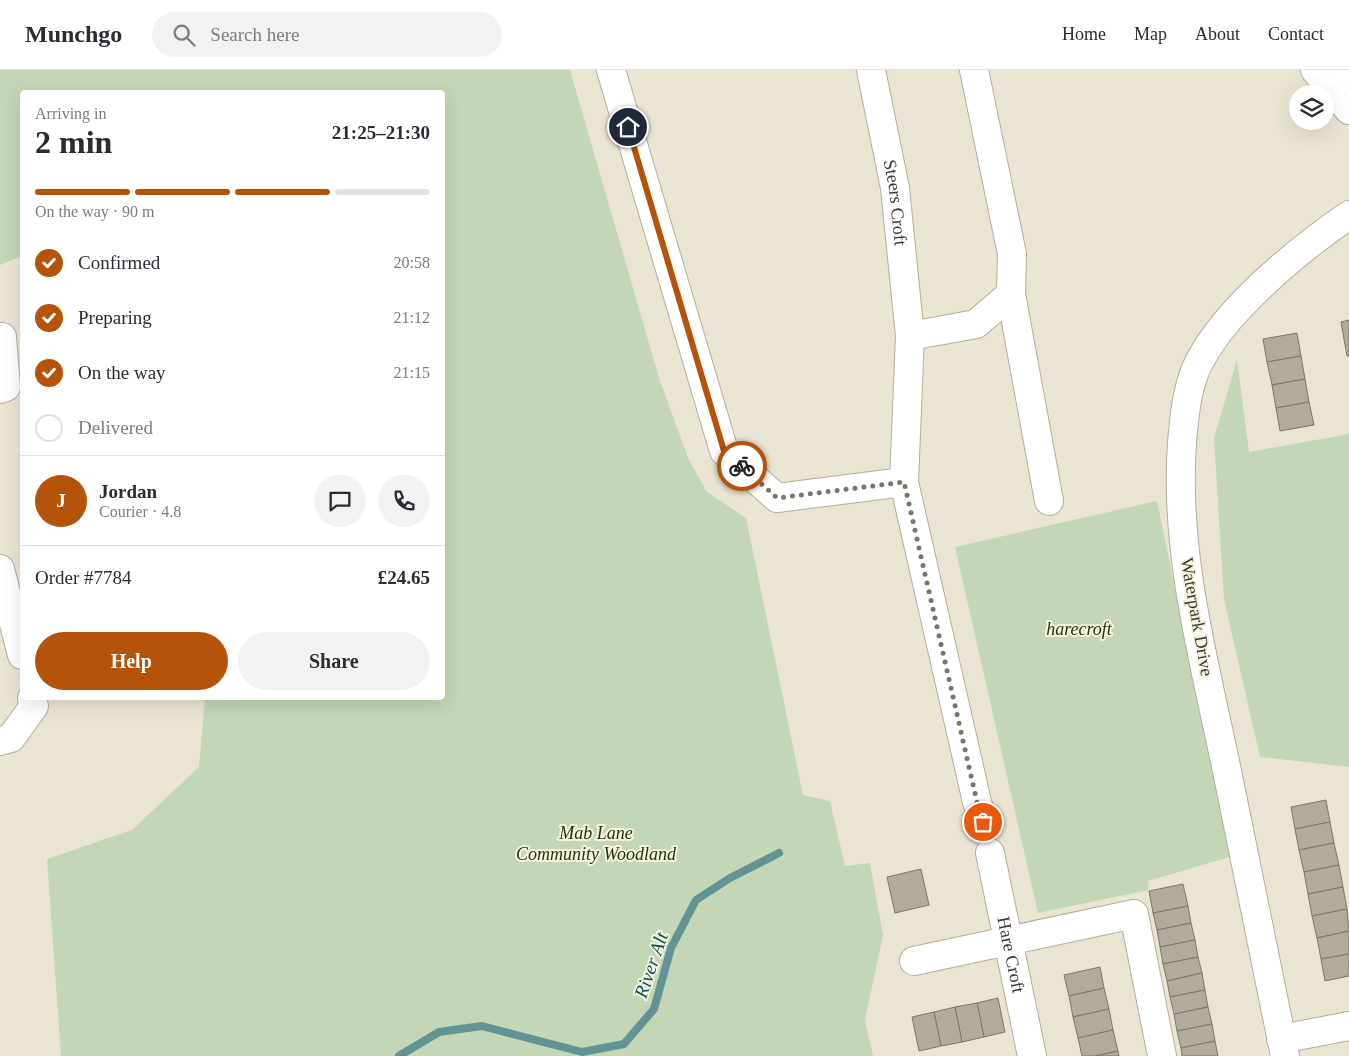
<!DOCTYPE html>
<html lang="en">
<head>
<meta charset="utf-8">
<style>
	body { margin:0; font-family:Georgia,serif; background:#f2f2f3; color:#2b2b33; height:100vh; display:flex; flex-direction:column; font-size:19px; white-space:nowrap }
	* { box-sizing:border-box; margin:0 }
	p { font-size:16px; color:#7c7c81 }
	.icon { flex:none; width:28px; height:28px; fill:none; stroke:currentColor; stroke-width:2; stroke-linecap:round; stroke-linejoin:round }
	.map { position:relative; flex:1; overflow:hidden }
	.side { position:absolute; left:20px; top:20px; width:425px; height:610px; display:flex; flex-direction:column; background:#fff; border-radius:5px; box-shadow:0 5px 20px #0002 }
	.side>* { flex:none }
	.buttons { position:absolute; left:1289px; top:15px; display:grid; gap:10px }
	.buttons a { display:grid; place-items:center; width:45px; height:45px; border-radius:50%; background:#fff; box-shadow:0 5px 20px #0002; font-size:25px }
	.pin { position:absolute; display:grid; place-items:center; width:42px; height:42px; color:#fff; margin:-21px; border:2px solid #fff; border-radius:50%; box-shadow:0 1px 5px #0007 }
	.courier { position:absolute; display:grid; place-items:center; width:50px; height:50px; margin:-25px; border:4px solid #b45309; border-radius:50%; background:#fff; color:#222; box-shadow:0 1px 6px #0007 }
	.head em { font-style:normal; font-weight:600 }
	.head div { display:flex; flex-direction:column-reverse }
	.head { display:flex; align-items:center; justify-content:space-between; height:85px; padding:0 15px }
	h1 { font-size:32px; font-weight:600; line-height:38px }
	.bar { display:grid; grid-template-columns:repeat(4,1fr); gap:8px 5px; align-content:center; height:60px; padding:0 15px }
	.bar i { height:6px; border-radius:4px; background:#e1e1e2 }
	.bar .selected { background:#b45309 }
	.bar p { grid-column:span 4 }
	.line { display:flex; align-items:center; gap:12px; padding:0 15px; border-top:1px solid #e1e1e2 }
	.line div { flex:1 }
	.round { display:grid; place-items:center; flex:none; width:52px; height:52px; border-radius:26px; background:#f2f2f3 }
	ol { padding:0 15px; list-style:none }
	li { display:flex; align-items:center; gap:15px; height:55px }
	li p { margin-inline-start:auto }
	li .icon { padding:5px; border-radius:50%; background:#b45309; color:#fff; stroke-width:4 }
	li:last-child { color:#7c7c81 }
	li i { width:28px; height:28px; border:2px solid #e1e1e2; border-radius:50% }
	.primary-button { display:flex; gap:10px; margin-top:auto; padding:10px 15px }
	.primary-button a { flex:1; height:58px; border-radius:30px; background:#b45309; color:#fff; font-size:20px; font-weight:600; line-height:58px; text-align:center }
	.primary-button a+a { background:#f2f2f3; color:#2b2b33 }
	header { display:flex; align-items:center; gap:30px; box-sizing:border-box; height:70px; padding:0 25px; background:#fff; border-bottom:1px solid #e1e1e2 }
	header strong { font-size:24px }
	nav { display:flex; gap:28px; margin-inline-start:auto; font-size:18px }
	.search { width:350px; height:45px; background:#f2f2f3; display:flex; align-items:center; gap:12px; box-sizing:border-box; padding:0 18px; border-radius:28px; color:#7c7c81; font-size:19px }
	.map>svg:first-child { display:block }
	.green { fill:#c3d6b5 }
	.lines { fill:none; stroke-linecap:round; stroke-linejoin:round }
	.stream { stroke:#639495; stroke-width:8 }
	.building { fill:#b0ab9a; stroke:#7c7767 }
	.minor-casing { stroke:#b3ae9d; stroke-width:30 }
	.minor { stroke:#fff; stroke-width:28 }
	.done { stroke:#78756a; stroke-width:5; stroke-dasharray:0 9 }
	.route { stroke:#b45309; stroke-width:6 }
	.labels { text-anchor:middle; dominant-baseline:central; stroke-width:4; stroke-linejoin:round; paint-order:stroke }
	.street-label { font-size:18px; fill:#3a3831; stroke:#f8f3e0 }
	.park-label { font-size:18px; font-style:italic; fill:#1c3500; stroke:#f8f3e0 }
	.water-label { font-size:19px; font-style:italic; fill:#045153; stroke:#f8f3e0 }
</style>
</head>
<body>
<header>
<strong>Munchgo</strong>
<div class="search"><svg class="icon" aria-label="search" viewBox="0 0 24 24"><circle cx="10" cy="10" r="6"/><path d="M15 15l6 6"/></svg>Search here</div>
<nav><a>Home</a><a>Map</a><a>About</a><a>Contact</a></nav>
</header>
<div class="map">
<svg width="1349" height="986" viewBox="0 0 1349 986">
	<rect width="100%" height="100%" fill="#eae5d3"/>
	<!-- green -->
	<g class="green">
		<path d="M0,0H570L659,308L689,390L707,422L746,448L803,725L830,731L845,796L870,793L883,865L865,950L873,986H61L47,789L132,760L199,697L205,628H442V22H22V186L0,195Z"/>
		<path d="M1237,290L1249,382L1349,364V697L1260,687L1224,529L1214,368Z"/>
		<path d="M1157,431L1230,787L1148,811L1149,820L1038,843L955,477Z"/>
	</g>
	<g class="lines">
		<!-- stream -->
		<path class="stream" d="M399,986L439,962L482,956L582,982L624,974L654,939L671,878L696,830L730,808L779,783"/>
	</g>
	<!-- building -->
	<g class="building">
		<path d="M1349,250V286H1347L1341,252Z"/>
		<path d="M1297,263L1301,286L1267,292L1263,269Z"/>
		<path d="M1301,286L1305,309L1272,315L1267,292Z"/>
		<path d="M1305,309L1309,332L1276,338L1272,315Z"/>
		<path d="M1309,332L1314,355L1280,361L1276,338Z"/>
		<path d="M1326,730L1330,752L1295,759L1291,737Z"/>
		<path d="M1330,752L1334,773L1299,780L1295,759Z"/>
		<path d="M1334,773L1339,795L1304,802L1299,780Z"/>
		<path d="M1339,795L1343,817L1308,824L1304,802Z"/>
		<path d="M921,799L929,835L895,843L887,807Z"/>
		<path d="M1183,814L1188,836L1153,843L1149,821Z"/>
		<path d="M1343,817L1347,839L1312,846L1308,824Z"/>
		<path d="M1188,836L1191,853L1157,860L1153,843Z"/>
		<path d="M1347,839L1349,861L1317,868L1312,846Z"/>
		<path d="M1191,853L1195,870L1160,877L1157,860Z"/>
		<path d="M1349,861V884L1321,889L1317,868Z"/>
		<path d="M1195,870L1198,887L1163,894L1160,877Z"/>
		<path d="M1349,884V906L1325,911L1321,889Z"/>
		<path d="M1198,887L1202,903L1167,911L1163,894Z"/>
		<path d="M1100,897L1104,918L1069,926L1064,905Z"/>
		<path d="M1202,903L1205,920L1170,927L1167,911Z"/>
		<path d="M1104,918L1109,939L1073,947L1069,926Z"/>
		<path d="M1205,920L1208,937L1174,944L1170,927Z"/>
		<path d="M998,928L1005,962L984,967L977,933Z"/>
		<path d="M977,933L984,967L962,972L955,937Z"/>
		<path d="M955,937L962,972L941,976L934,942Z"/>
		<path d="M1208,937L1212,954L1177,961L1174,944Z"/>
		<path d="M1109,939L1113,960L1078,968L1073,947Z"/>
		<path d="M934,942L941,976L919,981L912,947Z"/>
		<path d="M1212,954L1215,971L1181,978L1177,961Z"/>
		<path d="M1113,960L1118,981L1095,986H1082L1078,968Z"/>
		<path d="M1215,971L1218,986H1182L1181,978Z"/>
		<path d="M1118,981L1119,986H1095Z"/>
	</g>
	<g class="lines">
		<!-- minor casing -->
		<g class="minor-casing">
			<g id="minor">
				<path d="M611,0L724,381L777,428L904,412"/>
				<path id="s1" d="M871,0L895,118L910,266L904,412L977,732L983,752"/>
				<path d="M1315,0L1349,40"/>
				<path d="M1337,0L1349,4"/>
				<path d="M1011,224L1049,431"/>
				<path d="M910,266L976,254L1011,224L1012,184L974,0"/>
				<path d="M0,319L6,317L2,267"/>
				<path d="M0,499L22,585"/>
				<path d="M0,671L11,668L34,636L32,628"/>
				<path id="s2" d="M990,783L1032,986"/>
				<path d="M914,891L1134,844L1162,986"/>
				<path d="M1281,969L1349,956"/>
				<path d="M1285,986C1265,891 1246,796 1227,701C1205,594 1174,484 1182,373C1184,350 1186,324 1195,301C1219,244 1298,180 1349,145"/>
			</g>
		</g>
		<!-- minor -->
		<use href="#minor" class="minor"/>
	</g>
	<g class="lines">
		<!-- done -->
		<path class="done" d="M742,396L777,428L904,412L977,732L983,752"/>
		<!-- route -->
		<path class="route" d="M628,57L724,381L742,396"/>
	</g>
	<g class="labels">
		<!-- street labels -->
		<g class="street-label">
			<text stroke="none"><textPath href="#s1" startOffset="135">Steers Croft</textPath></text>
			<text transform="translate(1197 547) rotate(80)">Waterpark Drive</text>
			<text stroke="none"><textPath href="#s2" startOffset="104">Hare Croft</textPath></text>
		</g>
		<!-- park labels -->
		<g class="park-label">
			<text x="1079" y="559">harecroft</text>
			<text x="596" y="763">Mab Lane<tspan x="596" dy="21">Community Woodland</tspan></text>
		</g>
		<!-- water labels -->
		<g class="water-label">
			<text transform="translate(651 895) rotate(-71)">River Alt</text>
		</g>
	</g>
</svg>
<div class="buttons">
<a><svg class="icon" aria-label="layers" viewBox="0 0 24 24"><path d="M12 4l9 5-9 5-9-5zM3 14l9 5 9-5"/></svg></a>
</div>
<div class="pin" style="left:983px;top:752px;background:#ea580c"><svg class="icon" aria-label="bag" viewBox="0 0 24 24"><path d="M5 8h14l-1 12H6zM9 8a3 3 0 0 1 6 0"/></svg></div>
<div class="pin" style="left:628px;top:57px;background:#1f2937"><svg class="icon" aria-label="home" viewBox="0 0 24 24"><path d="M3 11l9-7 9 7M6 9v11h12V9"/></svg></div>
<div class="courier" style="left:742px;top:396px"><svg class="icon" aria-label="bike" viewBox="0 0 24 24"><circle cx="6" cy="16" r="4"/><circle cx="18" cy="16" r="4"/><path d="M6 16l4-8h5l3 8M10 8l3 8H6M13 5h3"/></svg></div>
<section class="side">
<div class="head"><div><h1>2 min</h1><p>Arriving in</p></div><em>21:25–21:30</em></div>
<div class="bar"><i class="selected"></i><i class="selected"></i><i class="selected"></i><i></i><p>On the way · 90 m</p></div>
<ol>
<li><svg class="icon" aria-label="check" viewBox="0 0 24 24"><path d="M5 12l5 5 9-10"/></svg>Confirmed<p>20:58</p></li>
<li><svg class="icon" aria-label="check" viewBox="0 0 24 24"><path d="M5 12l5 5 9-10"/></svg>Preparing<p>21:12</p></li>
<li><svg class="icon" aria-label="check" viewBox="0 0 24 24"><path d="M5 12l5 5 9-10"/></svg>On the way<p>21:15</p></li>
<li><i></i>Delivered</li>
</ol>
<div class="line" style="height:90px"><b class="round" style="background:#b45309;color:#fff">J</b><div><b>Jordan</b><p>Courier · 4.8</p></div><a class="round"><svg class="icon" aria-label="chat" viewBox="0 0 24 24"><path d="M4 5h16v11H9l-5 4z"/></svg></a><a class="round"><svg class="icon" aria-label="phone" viewBox="0 0 24 24"><path d="M5 4h4l2 5-3 2q2 4 5 5l2-3 5 2v4C11 20 4 13 5 4z"/></svg></a></div>
<div class="line" style="height:65px"><div>Order #7784</div><b>£24.65</b></div>
<div class="primary-button"><a>Help</a><a>Share</a></div>
</section>
</div>
</body>
</html>
